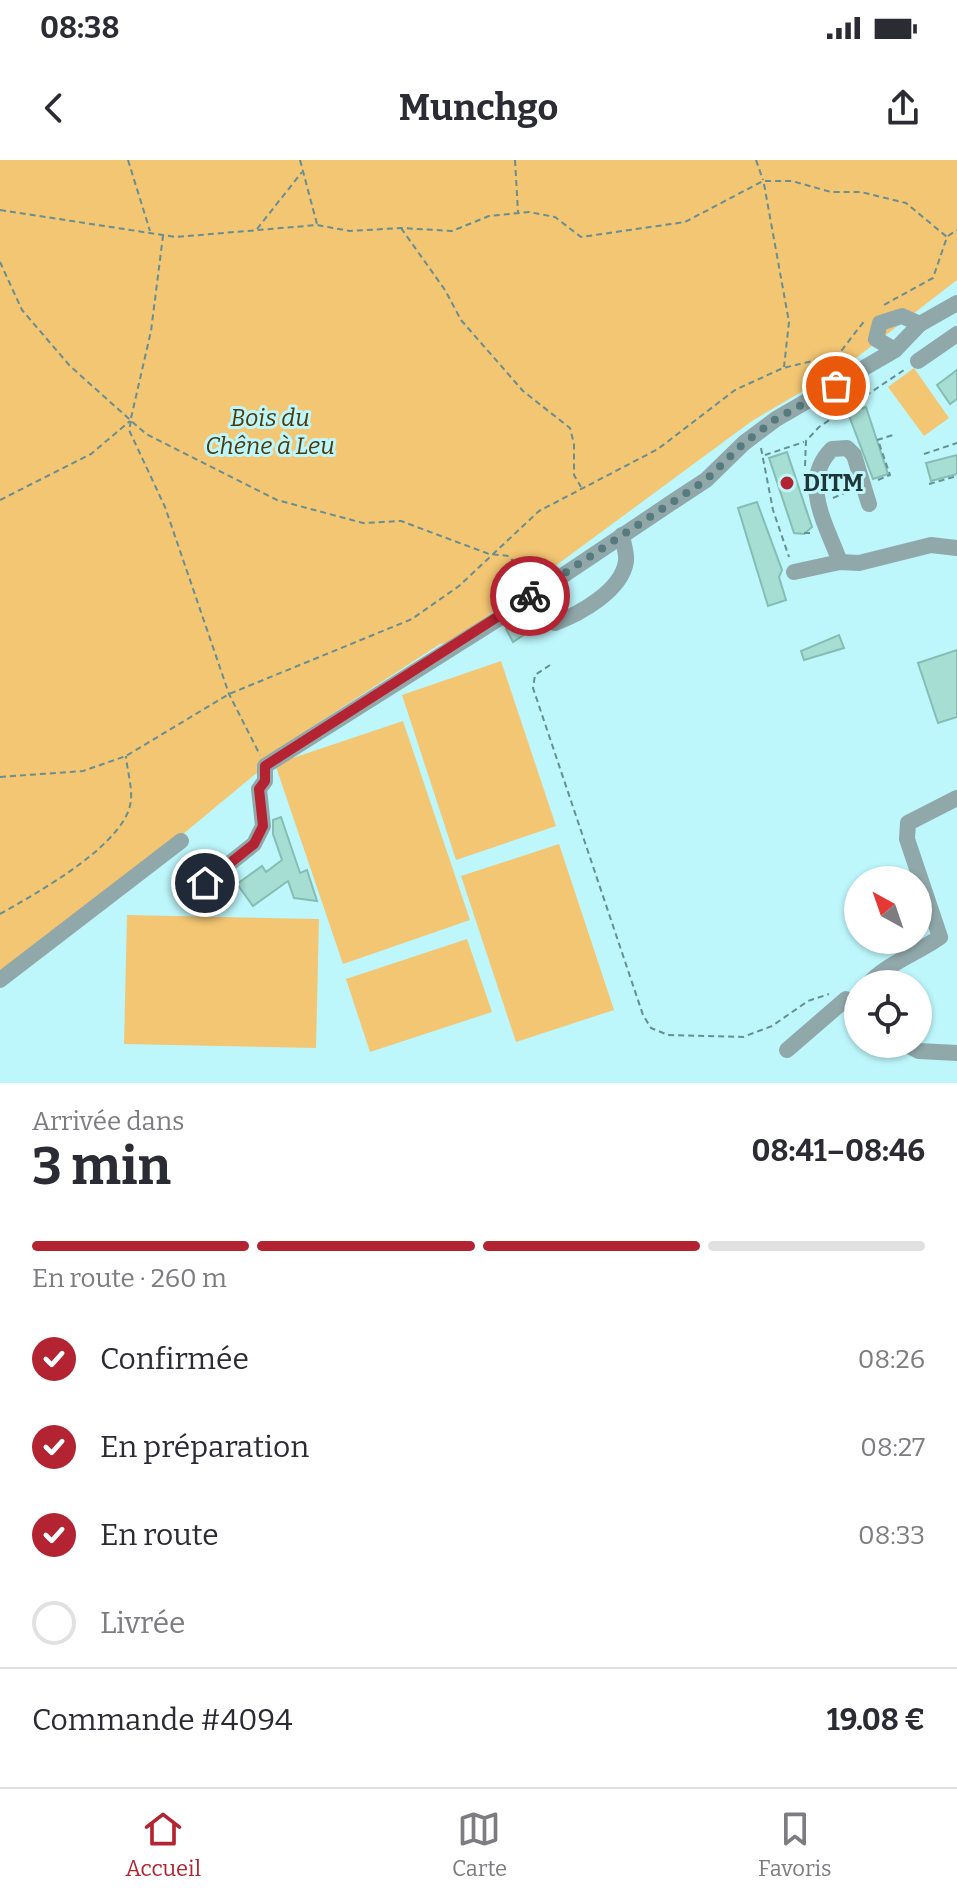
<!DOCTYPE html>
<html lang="fr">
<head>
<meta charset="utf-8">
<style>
	body { margin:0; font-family:Bitter,serif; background:#f7f7f7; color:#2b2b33; height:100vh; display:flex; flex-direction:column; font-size:30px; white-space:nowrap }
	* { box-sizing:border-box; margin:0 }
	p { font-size:26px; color:#7c7c81 }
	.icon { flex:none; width:44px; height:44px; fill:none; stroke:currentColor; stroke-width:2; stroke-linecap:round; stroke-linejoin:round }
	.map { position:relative; height:923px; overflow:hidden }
	.panel { display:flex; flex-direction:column; background:#fff; flex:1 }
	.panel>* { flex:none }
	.needle { width:52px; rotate:320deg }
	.fabs { position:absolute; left:844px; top:706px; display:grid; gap:16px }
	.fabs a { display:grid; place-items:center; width:88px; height:88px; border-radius:50%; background:#fff; box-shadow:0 2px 6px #0004; font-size:40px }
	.pin { position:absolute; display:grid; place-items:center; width:68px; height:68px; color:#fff; margin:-34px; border:4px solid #fff; border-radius:50%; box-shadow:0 2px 8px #0007 }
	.courier { position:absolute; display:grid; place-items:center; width:80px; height:80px; margin:-40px; border:6px solid #b42331; border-radius:50%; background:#fff; color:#222; box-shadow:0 2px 10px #0007 }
	.headline em { font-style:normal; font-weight:700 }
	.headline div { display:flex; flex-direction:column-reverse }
	.headline { display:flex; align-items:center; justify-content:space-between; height:136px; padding:0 32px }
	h1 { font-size:52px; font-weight:700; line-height:60px }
	.bar { display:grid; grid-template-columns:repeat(4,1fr); gap:12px 8px; align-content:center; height:96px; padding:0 32px }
	.bar i { height:10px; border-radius:6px; background:#e1e1e2 }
	.bar .current { background:#b42331 }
	.bar p { grid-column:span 4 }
	.line { display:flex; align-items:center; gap:20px; padding:0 32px; border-top:2px solid #e1e1e2 }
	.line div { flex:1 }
	ol { padding:0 32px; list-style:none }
	li { display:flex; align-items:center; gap:24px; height:88px }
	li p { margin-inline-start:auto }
	li .icon { padding:8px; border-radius:50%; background:#b42331; color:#fff; stroke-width:4 }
	li:last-child { color:#7c7c81 }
	li i { width:44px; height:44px; border:4px solid #e1e1e2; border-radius:50% }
	.status { display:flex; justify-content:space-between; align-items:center; height:56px; padding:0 40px; background:#fff; direction:ltr }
	.status svg { height:22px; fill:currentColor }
	header { display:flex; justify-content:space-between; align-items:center; height:104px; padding:0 32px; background:#fff; font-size:36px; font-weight:700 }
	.dock { display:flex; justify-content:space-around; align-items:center; height:112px; border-top:2px solid #e1e1e2; background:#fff; font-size:22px; color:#7c7c81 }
	.dock a { display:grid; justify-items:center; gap:4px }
	.dock .current { color:#b42331 }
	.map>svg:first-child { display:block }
	.green { fill:#f3c673 }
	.building { fill:#a7ded4; stroke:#86bdb3; stroke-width:2 }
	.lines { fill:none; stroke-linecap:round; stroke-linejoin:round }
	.path { stroke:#678e91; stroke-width:2; stroke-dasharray:6 4; stroke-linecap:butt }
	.minor { stroke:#91a8aa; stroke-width:16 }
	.done { stroke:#567a7d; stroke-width:8; stroke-dasharray:0 14.4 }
	.route { stroke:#b42331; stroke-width:10 }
	.poi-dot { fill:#b42331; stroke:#bdf7fc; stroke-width:3 }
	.labels { text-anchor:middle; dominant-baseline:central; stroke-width:6; stroke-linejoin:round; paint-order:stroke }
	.park-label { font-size:24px; font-style:italic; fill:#4f3a0c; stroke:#bdf7fc }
	.poi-label { font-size:24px; font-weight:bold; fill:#1f3638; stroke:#bdf7fc; text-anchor:start }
</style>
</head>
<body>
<div class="status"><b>08:38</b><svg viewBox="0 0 49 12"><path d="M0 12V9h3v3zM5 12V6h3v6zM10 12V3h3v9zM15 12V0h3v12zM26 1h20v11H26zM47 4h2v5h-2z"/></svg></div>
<header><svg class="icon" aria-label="back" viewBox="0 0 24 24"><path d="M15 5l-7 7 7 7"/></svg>Munchgo<svg class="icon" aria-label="share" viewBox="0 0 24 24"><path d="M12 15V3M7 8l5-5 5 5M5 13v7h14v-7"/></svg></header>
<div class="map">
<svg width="957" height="923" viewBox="0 0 957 923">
	<rect width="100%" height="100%" fill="#bdf7fc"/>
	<!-- green -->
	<g class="green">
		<path d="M0,0H957V120L847,205L752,261L452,482L440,484L312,567L0,826Z"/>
		<path d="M914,208L949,258L924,276L888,227Z"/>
		<path d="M501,501L556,666L456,700L402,535Z"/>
		<path d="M403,561L470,760L343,804L275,604Z"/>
		<path d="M559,684L614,850L516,882L461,716Z"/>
		<path d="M127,755L319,759L316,888L124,884Z"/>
		<path d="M467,779L492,852L370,892L346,819Z"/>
	</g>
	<!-- building -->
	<g class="building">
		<path d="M957,210V239L950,244L937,225Z"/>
		<path d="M866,247L888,314L873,319L848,253Z"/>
		<path d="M787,292L812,367L804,374L794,373L769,298Z"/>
		<path d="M957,295V314L931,321L926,303Z"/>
		<path d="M757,342L782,410L779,417L786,440L768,446L738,348Z"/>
		<path d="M527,456L534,468L513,482L506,469Z"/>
		<path d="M839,475L844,488L804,500L801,491Z"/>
		<path d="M957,490V557L938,563L918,503Z"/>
		<path d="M281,657L300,713L307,710L317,741L294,738L288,721L253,746L237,724L262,706L266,712L282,700L273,674V660Z"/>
	</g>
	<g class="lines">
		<!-- path -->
		<g class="path">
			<path d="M128,0L150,71"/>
			<path d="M300,0L317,64"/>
			<path d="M515,0L518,52"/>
			<path d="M756,0L763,20"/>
			<path d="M764,24L789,162L784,207"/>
			<path d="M0,50L176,77L317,65L350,71L401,68L452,71L489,56L529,52L555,57L581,77L685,62L763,21H792L831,32H861L906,43L947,77L933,118L882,146"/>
			<path d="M401,68L445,130L461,160L523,231L570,268L574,284V315L581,327"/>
			<path d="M257,69L302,12"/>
			<path d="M948,76L957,70"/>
			<path d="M0,102L22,150L70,206L146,274L277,340L363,363L401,361L489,394L509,396L529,420"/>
			<path d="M131,258L151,171L163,76"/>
			<path d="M131,261L129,270L165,347L229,534L260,595"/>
			<path d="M877,280L893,275"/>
			<path d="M761,288L773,350L789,397"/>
			<path d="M924,294L957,283"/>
			<path d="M765,295L804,282"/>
			<path d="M805,306L806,281L819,267L907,208"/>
			<path d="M878,320L890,315L878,280"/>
			<path d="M929,324L957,316"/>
			<path d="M833,338L849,331"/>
			<path d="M0,340L91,294L130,261"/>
			<path d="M804,373H811"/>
			<path d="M550,505L535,515L533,528L643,855L651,868L668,875L743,877L772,866L808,841L829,834"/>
			<path d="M0,617L83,611L126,596L229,534L412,459L459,426L539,351L658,289L735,230L783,208L838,195L865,160"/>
			<path d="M0,754C35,734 129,683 131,639C132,625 127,610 126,596"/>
		</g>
		<!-- minor -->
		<g class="minor">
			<path d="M895,190L876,179L880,163L902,156L920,164"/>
			<path d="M918,201L957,174"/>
			<path d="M840,402C826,364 799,322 832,289L847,288L854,295L869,344"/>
			<path d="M794,412L840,402L859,403L931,385L957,388"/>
			<path d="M541,428L537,451L555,463C579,454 622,431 626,401C627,393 623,383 622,375"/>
			<path d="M205,723L254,684L263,666L259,629L265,621V606L498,459L674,341L706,320L744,283L776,259L895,190L920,164L957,143"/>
			<path d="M0,820L181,681"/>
			<path d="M869,824C881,807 921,791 940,777L907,679L908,663L957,638"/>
			<path d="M905,884L919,891L957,893"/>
			<path d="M787,890L846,839L858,843"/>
		</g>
	</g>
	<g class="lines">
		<!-- done -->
		<path class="done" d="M530,436L706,320L744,283L776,259L836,226"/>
		<!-- route -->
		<path class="route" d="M205,723L254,684L263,666L259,629L265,621V606L530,436"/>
	</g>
	<!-- markers -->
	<circle class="poi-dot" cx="787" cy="323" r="8"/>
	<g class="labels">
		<!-- park labels -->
		<g class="park-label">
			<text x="270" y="258">Bois du<tspan x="270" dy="28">Chêne à Leu</tspan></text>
		</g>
		<!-- poi labels -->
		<g class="poi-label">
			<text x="803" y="323">DITM</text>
		</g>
	</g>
</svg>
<div class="fabs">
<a><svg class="needle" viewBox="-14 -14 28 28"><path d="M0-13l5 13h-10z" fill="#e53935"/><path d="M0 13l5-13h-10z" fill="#7c7c81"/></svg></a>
<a><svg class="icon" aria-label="locate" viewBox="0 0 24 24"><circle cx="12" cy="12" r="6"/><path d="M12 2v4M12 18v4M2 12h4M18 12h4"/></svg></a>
</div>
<div class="pin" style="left:836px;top:226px;background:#ea580c"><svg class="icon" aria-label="bag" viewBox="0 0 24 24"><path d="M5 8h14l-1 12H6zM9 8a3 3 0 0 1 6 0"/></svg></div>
<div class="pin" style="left:205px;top:723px;background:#1f2937"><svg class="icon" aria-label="home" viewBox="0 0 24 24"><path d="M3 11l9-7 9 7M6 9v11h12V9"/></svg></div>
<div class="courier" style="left:530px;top:436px"><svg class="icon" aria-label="bike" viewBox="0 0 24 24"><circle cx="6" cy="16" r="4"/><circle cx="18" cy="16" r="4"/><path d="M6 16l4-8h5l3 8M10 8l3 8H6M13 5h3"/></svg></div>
</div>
<section class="panel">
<div class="headline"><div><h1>3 min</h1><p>Arrivée dans</p></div><em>08:41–08:46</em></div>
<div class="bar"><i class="current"></i><i class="current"></i><i class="current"></i><i></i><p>En route · 260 m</p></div>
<ol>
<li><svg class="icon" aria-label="check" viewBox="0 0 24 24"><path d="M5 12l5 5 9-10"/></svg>Confirmée<p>08:26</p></li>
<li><svg class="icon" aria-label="check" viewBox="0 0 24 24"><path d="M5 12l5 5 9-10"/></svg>En préparation<p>08:27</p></li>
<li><svg class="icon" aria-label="check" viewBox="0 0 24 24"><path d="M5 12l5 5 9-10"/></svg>En route<p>08:33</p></li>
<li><i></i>Livrée</li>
</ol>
<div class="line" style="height:104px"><div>Commande #4094</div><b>19.08 €</b></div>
</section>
<nav class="dock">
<a class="current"><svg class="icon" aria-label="home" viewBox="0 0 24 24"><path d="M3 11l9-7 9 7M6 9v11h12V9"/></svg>Accueil</a>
<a><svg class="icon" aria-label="map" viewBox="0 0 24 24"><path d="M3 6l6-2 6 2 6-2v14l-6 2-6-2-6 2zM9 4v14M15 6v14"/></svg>Carte</a>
<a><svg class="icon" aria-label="saved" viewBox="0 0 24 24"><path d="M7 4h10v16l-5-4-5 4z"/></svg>Favoris</a>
</nav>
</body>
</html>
